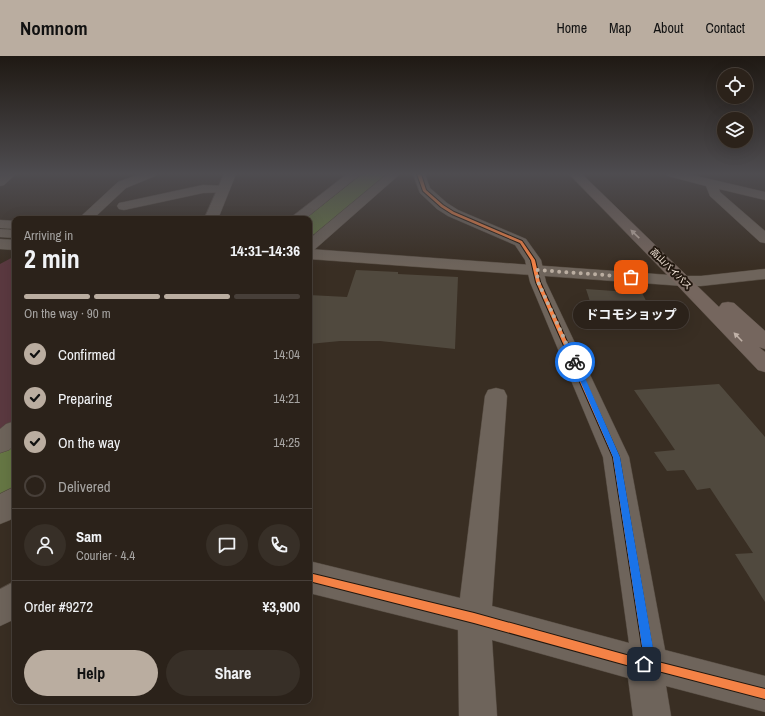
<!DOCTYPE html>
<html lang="en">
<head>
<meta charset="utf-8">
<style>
	body { margin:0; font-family:"Archivo Narrow","Noto Sans JP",sans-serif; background:#372f27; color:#f1f3f6; height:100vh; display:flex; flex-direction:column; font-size:15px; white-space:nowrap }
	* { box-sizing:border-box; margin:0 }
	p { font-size:13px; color:#a6a4a2 }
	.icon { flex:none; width:22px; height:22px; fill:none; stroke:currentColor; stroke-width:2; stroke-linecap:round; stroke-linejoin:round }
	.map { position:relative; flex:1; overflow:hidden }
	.panel { position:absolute; left:12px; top:160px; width:300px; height:488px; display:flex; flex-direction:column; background:#2b221a; border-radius:8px; box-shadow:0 4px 16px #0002,0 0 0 1px #473f39 }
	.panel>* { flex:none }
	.controls { position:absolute; left:717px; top:12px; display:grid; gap:8px }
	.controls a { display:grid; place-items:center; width:36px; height:36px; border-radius:50%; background:#2b221a; box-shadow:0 4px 16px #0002,0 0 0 1px #473f39; font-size:20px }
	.pin { position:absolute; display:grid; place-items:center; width:34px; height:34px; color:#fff; margin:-17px; border-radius:8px; box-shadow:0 2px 6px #0006 }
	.courier { position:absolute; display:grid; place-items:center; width:40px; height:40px; margin:-20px; border:3px solid #1a73e8; border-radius:50%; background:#fff; color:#222; box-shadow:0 1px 5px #0007 }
	.bubble { position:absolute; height:28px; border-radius:14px; background:#2b221a; box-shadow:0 4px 16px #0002,0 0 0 1px #473f39; font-size:13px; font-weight:700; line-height:28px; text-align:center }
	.head em { font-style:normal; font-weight:700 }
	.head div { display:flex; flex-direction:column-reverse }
	.head { display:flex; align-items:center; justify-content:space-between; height:68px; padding:0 12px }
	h1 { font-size:26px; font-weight:700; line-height:30px }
	.bar { display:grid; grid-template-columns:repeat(4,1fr); gap:6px 4px; align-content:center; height:48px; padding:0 12px }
	.bar i { height:5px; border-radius:3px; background:#473f39 }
	.bar .on { background:#baada0 }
	.bar p { grid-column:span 4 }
	.line { display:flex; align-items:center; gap:10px; padding:0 12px; border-top:1px solid #473f39 }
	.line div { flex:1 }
	.round { display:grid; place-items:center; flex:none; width:42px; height:42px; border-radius:21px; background:#372f27 }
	ol { padding:0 12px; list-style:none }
	li { display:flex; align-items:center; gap:12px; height:44px }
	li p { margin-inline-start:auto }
	li .icon { padding:4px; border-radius:50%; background:#baada0; color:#111; stroke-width:4 }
	li:last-child { color:#a6a4a2 }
	li i { width:22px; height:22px; border:2px solid #473f39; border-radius:50% }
	.primary-button { display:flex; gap:8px; margin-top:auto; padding:8px 12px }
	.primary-button a { flex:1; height:46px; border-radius:24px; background:#baada0; color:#111; font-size:16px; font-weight:700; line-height:46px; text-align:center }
	.primary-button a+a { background:#372f27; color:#f1f3f6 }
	header { display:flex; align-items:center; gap:24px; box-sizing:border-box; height:56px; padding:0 20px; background:#baada0; color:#111 }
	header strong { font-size:19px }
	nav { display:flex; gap:22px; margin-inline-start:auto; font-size:14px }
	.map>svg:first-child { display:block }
	.green { fill:#5b3940 }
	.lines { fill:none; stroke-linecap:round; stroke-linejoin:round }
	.river { fill:#674; fill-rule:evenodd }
	.building { fill:#50493e }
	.street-casing { stroke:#544a40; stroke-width:1 }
	.secondary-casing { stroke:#544a40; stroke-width:1 }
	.highway-casing { stroke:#544a40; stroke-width:1 }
	.street { fill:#6e645b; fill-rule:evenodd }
	.secondary { fill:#6e645b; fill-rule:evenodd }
	.highway { fill:#75665e; fill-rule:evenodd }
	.cycleway-casing { stroke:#22180f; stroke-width:2 }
	.cycleway { fill:#f48246; fill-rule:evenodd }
	.oneway { fill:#c1b2a8 }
	.route { fill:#1a73e8 }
	.done { stroke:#baada0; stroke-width:4; stroke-dasharray:0 7.2 }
	.labels { text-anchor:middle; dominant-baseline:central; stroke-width:4; stroke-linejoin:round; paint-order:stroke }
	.far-street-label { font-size:9px; fill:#fff1e4; stroke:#22180f }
</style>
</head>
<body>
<header>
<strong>Nomnom</strong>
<nav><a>Home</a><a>Map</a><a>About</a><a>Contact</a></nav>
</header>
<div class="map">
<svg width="765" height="660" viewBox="0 0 765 660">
	<rect width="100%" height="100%" fill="#392e23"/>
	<!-- green -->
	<path class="green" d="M15,200V368L0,379V208Z"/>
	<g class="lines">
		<!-- river -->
		<g class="river">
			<path d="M362,118H385L382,122L318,177L309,180V163H305Z"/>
			<path d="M15,391V438L0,444V397Z"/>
		</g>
	</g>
	<!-- building -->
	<g class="building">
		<path d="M356,214L398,216V218L458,221L455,293L380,285H340L309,288V239L347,241Z"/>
		<path d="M586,233L642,237L655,262L594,258Z"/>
		<path d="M719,328L765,381V546L735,498L753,497L710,432L697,434L684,414L667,415L654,396L675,394L634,334Z"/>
	</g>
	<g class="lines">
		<!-- street casing -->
		<g class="street-casing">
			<g id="street">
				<path d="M2,118H16L4,129L0,130V120Z"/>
				<path d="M140,118H157L155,120L126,132L93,163H78L118,126Z"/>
				<path d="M347,118H361L305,163H289Z"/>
				<path d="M387,118H400L314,194L309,196V183Z"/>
				<path d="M413,118H425L430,132L447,147L458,154L526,183L541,204L546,226L629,401L665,594L765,620V656L666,630L671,660H633L628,622L492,584L497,660H459L458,574L309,537V505L460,542L485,340L488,334L496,332L504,334L507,340L492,550L629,587L603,401L530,226L525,204L515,189L448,160L437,153L420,137Z"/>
				<path d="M666,118H688L765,136V144L719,133L720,136L765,175V187L760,186L710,140L706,130L668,120Z"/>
				<path d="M203,129L228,130L230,133L228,136L203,137L124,154L119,153L117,150L119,147L124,146Z"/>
				<path d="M0,164L15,165V173L0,172Z"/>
				<path d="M0,183L15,184V194L0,193Z"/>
				<path d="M15,365V389L9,394L0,397V373L6,368Z"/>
				<path d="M12,432L15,433V460L10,464L0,468V438Z"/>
				<path d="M15,525V563L0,570V533Z"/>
			</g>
		</g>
		<!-- secondary casing -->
		<g class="secondary-casing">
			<g id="secondary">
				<path d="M224,118H236L218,163H204Z"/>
				<path d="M0,173L15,174V182L0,181Z"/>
				<path d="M309,193L683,220H701L765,213V223L701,230H683L309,203Z"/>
			</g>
		</g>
		<!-- highway casing -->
		<g class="highway-casing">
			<path id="highway" d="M569,118H582L719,251L722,247L728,246L734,247L765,275V293L759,291L765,296V316L758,314L677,229Z"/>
		</g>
		<!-- street -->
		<use href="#street" class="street"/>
		<!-- secondary -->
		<use href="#secondary" class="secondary"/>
		<!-- highway -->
		<use href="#highway" class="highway"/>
		<!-- cycleway casing -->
		<g class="cycleway-casing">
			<path id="cycleway" d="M417,118H421L426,134L443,149L454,156L522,185L535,204L540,226L619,401L654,605L765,633V643L662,616L630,610L474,567L309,525V517L474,557L630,600L644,603L613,401L536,226L531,204L520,187L452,158L441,151L423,135Z"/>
		</g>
		<!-- cycleway -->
		<use href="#cycleway" class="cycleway"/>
	</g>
	<!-- one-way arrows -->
	<defs><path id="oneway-solid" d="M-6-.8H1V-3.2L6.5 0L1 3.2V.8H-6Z"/></defs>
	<g class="oneway">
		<use href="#oneway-solid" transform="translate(635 178) rotate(-136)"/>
		<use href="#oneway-solid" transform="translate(738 281) rotate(-134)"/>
	</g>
	<!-- sky -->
	<linearGradient id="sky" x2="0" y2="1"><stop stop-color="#1f1913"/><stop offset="0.56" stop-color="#4e4c50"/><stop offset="1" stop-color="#4e4c50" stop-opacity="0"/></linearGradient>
	<rect width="765" height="211" fill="url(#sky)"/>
	<!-- route -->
	<path class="route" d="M575,304L578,306L620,401L656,609L654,613L650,615L640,612L639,608L640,605L644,603L613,401L572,306Z"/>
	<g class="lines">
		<!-- done -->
		<path class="done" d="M575,306L538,226L537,214L631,221"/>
	</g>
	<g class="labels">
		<!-- far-street labels -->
		<g class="far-street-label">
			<text transform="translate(671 213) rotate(45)">高山バイパス</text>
		</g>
	</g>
</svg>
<div class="controls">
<a><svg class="icon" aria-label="locate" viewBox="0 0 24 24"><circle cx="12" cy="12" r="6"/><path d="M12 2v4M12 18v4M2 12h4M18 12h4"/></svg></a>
<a><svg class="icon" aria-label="layers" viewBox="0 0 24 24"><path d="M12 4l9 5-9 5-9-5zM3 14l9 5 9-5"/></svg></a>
</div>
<div class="pin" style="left:631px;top:221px;background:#ea580c"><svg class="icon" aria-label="bag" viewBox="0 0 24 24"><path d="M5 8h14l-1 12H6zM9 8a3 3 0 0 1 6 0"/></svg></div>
<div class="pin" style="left:644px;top:608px;background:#1f2937"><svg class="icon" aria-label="home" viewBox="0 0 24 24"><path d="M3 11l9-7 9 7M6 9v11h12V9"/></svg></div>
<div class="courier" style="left:575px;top:306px"><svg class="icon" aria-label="bike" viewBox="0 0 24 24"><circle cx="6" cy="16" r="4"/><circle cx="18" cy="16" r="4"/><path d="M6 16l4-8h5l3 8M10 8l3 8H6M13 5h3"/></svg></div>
<div class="bubble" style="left:573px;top:245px;width:116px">ドコモショップ</div>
<section class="panel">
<div class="head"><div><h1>2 min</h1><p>Arriving in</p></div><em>14:31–14:36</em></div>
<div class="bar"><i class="on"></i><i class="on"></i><i class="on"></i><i></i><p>On the way · 90 m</p></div>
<ol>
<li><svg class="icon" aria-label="check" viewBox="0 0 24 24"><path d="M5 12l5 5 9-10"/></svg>Confirmed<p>14:04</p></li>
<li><svg class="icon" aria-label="check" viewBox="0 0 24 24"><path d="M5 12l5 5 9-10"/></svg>Preparing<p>14:21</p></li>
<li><svg class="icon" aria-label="check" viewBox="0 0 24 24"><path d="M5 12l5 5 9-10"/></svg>On the way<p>14:25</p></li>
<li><i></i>Delivered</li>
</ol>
<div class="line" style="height:72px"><a class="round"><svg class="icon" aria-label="person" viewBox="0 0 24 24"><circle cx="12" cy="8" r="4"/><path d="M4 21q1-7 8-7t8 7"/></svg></a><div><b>Sam</b><p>Courier · 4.4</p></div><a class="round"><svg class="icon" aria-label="chat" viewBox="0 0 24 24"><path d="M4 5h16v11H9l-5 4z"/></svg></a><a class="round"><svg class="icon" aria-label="phone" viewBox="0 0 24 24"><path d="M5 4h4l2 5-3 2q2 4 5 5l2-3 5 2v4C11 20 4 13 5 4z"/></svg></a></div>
<div class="line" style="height:52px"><div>Order #9272</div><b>¥3,900</b></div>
<div class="primary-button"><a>Help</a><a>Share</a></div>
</section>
</div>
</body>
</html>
